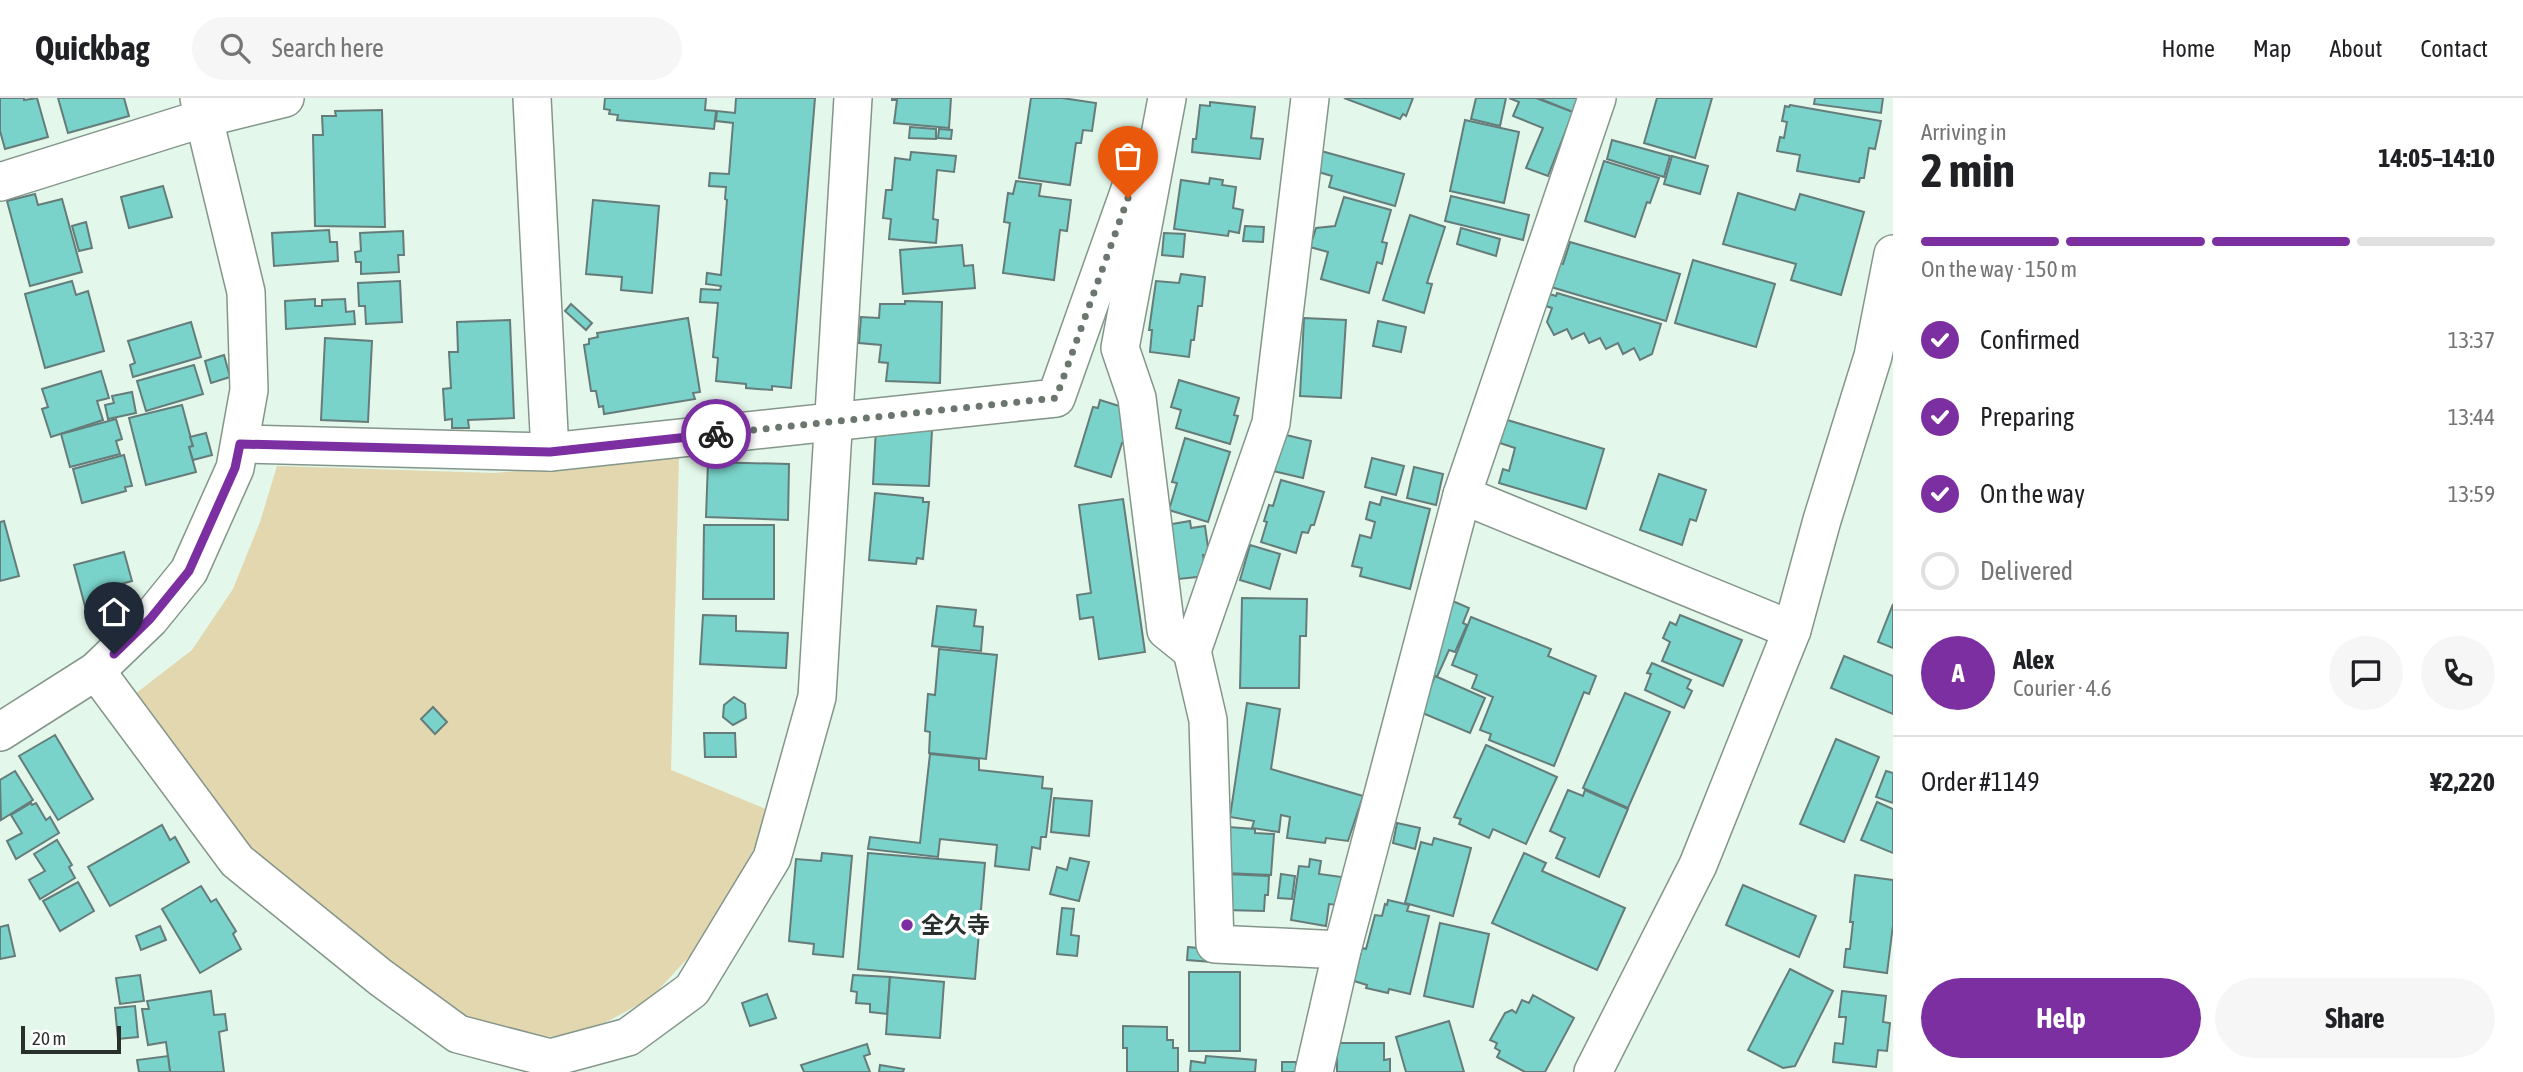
<!DOCTYPE html>
<html lang="en">
<head>
<meta charset="utf-8">
<style>
	body { margin:0; font-family:"Asap Condensed","Noto Sans JP",sans-serif; background:#f6f6f6; color:#202124; height:100vh; display:flex; flex-direction:column; font-size:26px; white-space:nowrap }
	* { box-sizing:border-box; margin:0 }
	p { font-size:23px; color:#757577 }
	.icon { flex:none; width:38px; height:38px; fill:none; stroke:currentColor; stroke-width:2; stroke-linecap:round; stroke-linejoin:round }
	.map { position:relative; flex:1; overflow:hidden }
	.panel { display:flex; flex-direction:column; background:#fff; width:630px }
	.panel>* { flex:none }
	.scale { position:absolute; left:21px; bottom:18px; width:100px; box-sizing:border-box; padding-left:7px; border:4px solid #29302c; border-top:0; font-size:19px; line-height:24px; white-space:nowrap; color:#29302c; -webkit-text-stroke:5px #fefefe; paint-order:stroke }
	.pin { position:absolute; display:grid; place-items:center; width:60px; height:60px; color:#fff; margin:-72px -30px; border-radius:50% 50% 50% 0; rotate:-45deg; box-shadow:0 0 7px #0007 }
	.pin .icon { rotate:45deg }
	.courier { position:absolute; display:grid; place-items:center; width:70px; height:70px; margin:-35px; border:5px solid #7b2fa1; border-radius:50%; background:#fff; color:#222; box-shadow:0 2px 9px #0007 }
	.head em { font-style:normal; font-weight:700 }
	.head div { display:flex; flex-direction:column-reverse }
	.head { display:flex; align-items:center; justify-content:space-between; height:119px; padding:0 28px }
	h1 { font-size:46px; font-weight:700; line-height:52px }
	.bar { display:grid; grid-template-columns:repeat(4,1fr); gap:10px 7px; align-content:center; height:84px; padding:0 28px }
	.bar i { height:9px; border-radius:5px; background:#e0e0e0 }
	.bar .current { background:#7b2fa1 }
	.bar p { grid-column:span 4 }
	.line { display:flex; align-items:center; gap:18px; padding:0 28px; border-top:2px solid #e0e0e0 }
	.line div { flex:1 }
	.round { display:grid; place-items:center; flex:none; width:74px; height:74px; border-radius:37px; background:#f6f6f6 }
	ol { padding:0 28px; list-style:none }
	li { display:flex; align-items:center; gap:21px; height:77px }
	li p { margin-inline-start:auto }
	li .icon { padding:7px; border-radius:50%; background:#7b2fa1; color:#fff; stroke-width:4 }
	li:last-child { color:#757577 }
	li i { width:38px; height:38px; border:4px solid #e0e0e0; border-radius:50% }
	.button { display:flex; gap:14px; margin-top:auto; padding:14px 28px }
	.button a { flex:1; height:80px; border-radius:42px; background:#7b2fa1; color:#fff; font-size:28px; font-weight:700; line-height:80px; text-align:center }
	.button a+a { background:#f6f6f6; color:#202124 }
	header { display:flex; align-items:center; gap:42px; box-sizing:border-box; height:98px; padding:0 35px; background:#fff; border-bottom:2px solid #e0e0e0 }
	header strong { font-size:33px }
	nav { display:flex; gap:38px; margin-inline-start:auto; font-size:24px }
	.search { width:490px; height:63px; background:#f6f6f6; display:flex; align-items:center; gap:18px; box-sizing:border-box; padding:0 24px; border-radius:38px; color:#757577; font-size:26px }
	main { display:flex; flex:1; min-height:0 }
	.map>svg:first-child { display:block }
	.green { fill:#e2d7af }
	.building { fill:#79d3ca; stroke:#657c7a; stroke-width:2 }
	.lines { fill:none; stroke-linecap:round; stroke-linejoin:round }
	.minor-casing { stroke:#84968a; stroke-width:40 }
	.minor { stroke:#fff; stroke-width:37 }
	.done { stroke:#6a766e; stroke-width:7; stroke-dasharray:0 12.6 }
	.route { stroke:#7b2fa1; stroke-width:9 }
	.poi-dot { fill:#7b2fa1; stroke:#fefefe; stroke-width:2.5 }
	.labels { text-anchor:middle; dominant-baseline:central; stroke-width:7; stroke-linejoin:round; paint-order:stroke }
	.poi-label { font-size:23px; font-weight:bold; fill:#29302c; stroke:#fefefe; text-anchor:start }
</style>
</head>
<body>
<header>
<strong>Quickbag</strong>
<div class="search"><svg class="icon" aria-label="search" viewBox="0 0 24 24"><circle cx="10" cy="10" r="6"/><path d="M15 15l6 6"/></svg>Search here</div>
<nav><a>Home</a><a>Map</a><a>About</a><a>Contact</a></nav>
</header>
<main>
<div class="map">
<svg width="1893" height="974" viewBox="0 0 1893 974">
	<rect width="100%" height="100%" fill="#e3f7ea"/>
	<!-- green -->
	<path class="green" d="M679,357L671,672L773,714L709,837L651,900L584,936L508,942L437,915L249,752L135,596L192,552L233,491L260,424L277,368L494,375Z"/>
	<!-- building -->
	<g class="building">
		<path d="M0,0H24V2L37,0L48,39L5,51L0,33Z"/>
		<path d="M58,0H124L129,18L68,35Z"/>
		<path d="M605,0H706L705,12L716,13L714,31L617,22L618,17L609,16L610,12L604,11Z"/>
		<path d="M736,0H815L791,290L772,288V292L746,290V286L716,283L718,260L713,259L718,205L700,204L701,191L720,192L721,188L706,186L707,175L721,177L727,102L725,101L726,89L709,88L710,75L729,76L733,25L716,23L717,13L735,15Z"/>
		<path d="M892,0H951L949,30L894,25L897,2H892Z"/>
		<path d="M1031,0H1062L1096,5L1092,33L1083,32L1081,45H1076L1070,87L1019,80Z"/>
		<path d="M1344,0H1413L1406,18L1403,16L1400,21Z"/>
		<path d="M1476,0H1506L1500,28L1471,21Z"/>
		<path d="M1509,0H1536L1573,14L1548,78L1526,70L1543,30L1513,18L1519,4Z"/>
		<path d="M1538,0H1578L1573,14Z"/>
		<path d="M1657,0H1712L1695,60L1644,45Z"/>
		<path d="M1815,0H1883L1881,15L1814,6Z"/>
		<path d="M1210,4L1255,9L1251,40L1263,41L1260,61L1192,54L1193,41H1196L1200,7L1210,8Z"/>
		<path d="M1790,7L1881,23L1875,51L1869,50L1864,80H1860L1859,84L1797,73L1800,57L1777,53L1780,39L1784,40L1787,24L1782,23L1785,8L1789,9Z"/>
		<path d="M382,12L385,129L315,128L313,37H323L322,18H336L335,13Z"/>
		<path d="M1465,22L1519,34L1504,105L1450,93Z"/>
		<path d="M910,29L936,31V41L909,40Z"/>
		<path d="M939,31L952,32L951,41L938,40Z"/>
		<path d="M1612,42L1670,58L1664,79L1607,61Z"/>
		<path d="M1314,51L1404,76L1395,108L1329,89L1332,78L1308,71Z"/>
		<path d="M911,54L956,58L954,74L937,72L933,121L938,122L936,145L889,141L891,121L883,120L886,92H892L895,60L910,62Z"/>
		<path d="M1672,58L1708,68L1700,96L1664,86Z"/>
		<path d="M1604,63L1659,80L1650,105L1647,104L1635,139L1585,123Z"/>
		<path d="M1210,80L1223,82L1222,87L1236,89L1233,110L1243,112L1239,135L1229,133L1228,138L1174,131L1181,82L1209,86Z"/>
		<path d="M1016,83L1041,86L1039,98L1071,102L1067,133L1060,132L1054,182L1003,175L1010,125L1004,124L1008,95L1013,96Z"/>
		<path d="M163,88L172,119L129,130L121,99Z"/>
		<path d="M1738,95L1795,112L1800,96L1864,114L1841,197L1791,182L1796,166L1723,146Z"/>
		<path d="M35,96L38,107L62,101L82,174L30,188L7,103Z"/>
		<path d="M1451,98L1529,117L1523,142L1445,123Z"/>
		<path d="M1344,99L1391,112L1382,144L1387,145L1382,166L1377,164L1369,195L1321,181L1328,154L1310,149L1316,130L1335,128Z"/>
		<path d="M593,102L659,108L652,195L621,192L622,179L586,176Z"/>
		<path d="M1410,117L1445,129L1427,185L1432,186L1424,215L1383,202Z"/>
		<path d="M86,124L92,150L79,153L72,128Z"/>
		<path d="M1245,128L1264,129L1263,144L1243,143Z"/>
		<path d="M1461,130L1500,141L1496,158L1457,146Z"/>
		<path d="M329,132L330,144H337L338,163L274,168L272,135Z"/>
		<path d="M403,133L404,157H398L399,174L361,176V164H356L355,154L361,153L360,135Z"/>
		<path d="M1164,135L1185,136L1183,159L1162,157Z"/>
		<path d="M1570,144L1680,176L1666,223L1551,189L1558,164L1563,166Z"/>
		<path d="M962,147L964,168L973,167L975,190L903,196L900,152Z"/>
		<path d="M1693,162L1775,186L1756,249L1675,225Z"/>
		<path d="M1181,176L1205,179L1202,208H1198L1194,242H1191L1189,259L1150,254L1152,232H1149L1156,183L1179,185Z"/>
		<path d="M72,183L76,197L88,193L104,253L45,270L25,196Z"/>
		<path d="M400,183L402,224L366,226L365,208H359L358,185Z"/>
		<path d="M1539,193L1556,198L1557,195L1661,226L1652,256L1640,262L1634,250L1623,256L1618,245L1606,251L1600,240L1589,245L1584,235L1572,241L1567,231L1554,237L1547,224L1552,210L1536,205Z"/>
		<path d="M315,201V208H322V202L345,201L346,214L354,213L355,226L286,231L285,203Z"/>
		<path d="M905,203L942,204L940,285L886,283L888,265L879,264L881,247L859,245L861,219L879,220L880,206H905Z"/>
		<path d="M571,206L592,225L586,232L565,213Z"/>
		<path d="M688,220L700,294L693,295L695,301L604,316L603,308L599,309L596,293H591L584,247L589,246V241L598,239L597,235Z"/>
		<path d="M1304,220L1346,222L1341,300L1300,298Z"/>
		<path d="M510,222L514,320L468,322L469,330H452V321L445,322L443,291L451,290L449,254H458L457,224Z"/>
		<path d="M1378,223L1406,229L1401,254L1373,248Z"/>
		<path d="M191,224L201,259L133,279L130,267L135,265L128,243Z"/>
		<path d="M325,240L372,243L368,324L321,322Z"/>
		<path d="M224,257L230,279L211,285L205,263Z"/>
		<path d="M194,267L203,296L146,313L137,283Z"/>
		<path d="M101,273L109,300L97,303L103,322L51,339L42,311L48,309L42,291Z"/>
		<path d="M1179,282L1239,300L1234,317L1238,318L1230,346L1176,330L1181,312L1171,309Z"/>
		<path d="M132,294L136,315L108,321L105,307L114,305L112,298Z"/>
		<path d="M1100,302L1132,312L1129,347L1122,345L1111,379L1075,368L1093,309L1098,310Z"/>
		<path d="M182,307L193,348L189,349L196,374L146,387L129,320Z"/>
		<path d="M116,321L122,341L116,343L120,356L70,369L61,336Z"/>
		<path d="M1504,321L1604,351L1586,411L1499,385L1503,371L1509,373L1515,350L1497,344Z"/>
		<path d="M876,330L932,332L929,388L873,386Z"/>
		<path d="M206,335L212,357L193,362L189,349L193,348L190,339Z"/>
		<path d="M1282,336L1311,343L1303,380L1273,373Z"/>
		<path d="M1185,340L1230,354L1208,424L1169,412L1177,385L1172,384Z"/>
		<path d="M124,357L132,388L125,389L126,393L82,405L73,371Z"/>
		<path d="M1372,360L1404,368L1396,397L1365,389Z"/>
		<path d="M708,364L789,366L788,422L706,419Z"/>
		<path d="M1414,369L1443,376L1436,407L1407,400Z"/>
		<path d="M1659,376L1706,392L1696,423L1690,421L1682,447L1640,432Z"/>
		<path d="M1281,382L1324,394L1314,427H1311L1308,435L1302,434L1296,455L1261,444L1267,424L1264,423L1269,407L1273,408Z"/>
		<path d="M875,395L923,400V404H929L923,461L917,460L916,466L869,462Z"/>
		<path d="M1382,399L1430,411L1410,491L1360,478L1362,470L1352,468L1360,437L1371,440L1375,424L1366,421L1370,404L1380,407Z"/>
		<path d="M1123,401L1145,554L1099,561L1093,519L1080,521L1077,497L1091,495L1079,407Z"/>
		<path d="M4,423L19,478L0,483V424Z"/>
		<path d="M1190,423L1191,430L1205,428L1209,457H1203L1206,478L1179,481L1178,474L1173,475L1166,427Z"/>
		<path d="M704,427H774V501H703Z"/>
		<path d="M1250,447L1280,456L1270,491L1240,482Z"/>
		<path d="M124,454L132,483L121,486L129,513L89,523L74,467Z"/>
		<path d="M1242,500L1307,501L1306,538H1300L1299,590H1240Z"/>
		<path d="M1448,501L1469,510L1463,525L1467,527L1455,554L1449,552L1437,579L1430,575Z"/>
		<path d="M1893,506V550L1878,544Z"/>
		<path d="M937,508L976,512L974,528L983,529L981,553L932,548Z"/>
		<path d="M703,517L736,518V533L788,535L786,570L700,566Z"/>
		<path d="M1680,517L1742,542L1723,588L1662,563L1670,544L1663,540L1670,524L1676,527Z"/>
		<path d="M1471,519L1551,551L1548,558L1596,578L1589,596L1584,594L1554,668L1489,642L1491,636L1480,632L1493,599L1472,590L1477,577L1452,567Z"/>
		<path d="M939,551L997,557L986,661L929,655L930,634L925,633L928,596L935,597Z"/>
		<path d="M1844,558L1893,578V616L1831,590Z"/>
		<path d="M1652,565L1691,582L1687,590L1692,593L1684,610L1645,592L1651,576L1647,575Z"/>
		<path d="M1435,578L1485,600L1470,635L1420,614Z"/>
		<path d="M1625,595L1670,614L1628,710L1583,690Z"/>
		<path d="M734,599L745,606L746,620L733,627L723,619L724,607Z"/>
		<path d="M1247,605L1280,611L1271,671L1363,698L1348,743L1326,740L1325,745L1287,740L1290,719L1281,717L1279,734L1252,730L1254,723L1230,719Z"/>
		<path d="M433,609L447,624L435,636L421,621Z"/>
		<path d="M704,635H735L736,659H705Z"/>
		<path d="M55,637L93,701L58,722L19,658Z"/>
		<path d="M1836,641L1879,659L1844,744L1800,726Z"/>
		<path d="M1486,647L1557,679L1526,746L1493,731L1489,740L1459,726L1461,721L1454,719Z"/>
		<path d="M930,656L979,661V672L1043,679L1042,690L1052,691L1046,739H1041L1040,751L1032,749L1029,772L995,768L997,747L940,741L938,759L868,751L870,739L920,745Z"/>
		<path d="M15,673L33,702L1,722L0,682Z"/>
		<path d="M1886,673L1893,675V705L1876,699Z"/>
		<path d="M1568,692L1583,698L1585,692L1628,711L1599,779L1556,760L1565,740L1550,733Z"/>
		<path d="M1054,700L1092,703L1089,738L1051,734Z"/>
		<path d="M1877,704L1893,711V755L1861,742Z"/>
		<path d="M31,705L32,707L36,705L46,722L50,719L59,735L16,761L7,743L22,735L11,717Z"/>
		<path d="M1397,725L1420,730L1415,751L1393,745Z"/>
		<path d="M162,727L170,742L175,739L189,764L110,808L88,769Z"/>
		<path d="M1228,729L1255,731V735L1274,736L1271,777L1225,775Z"/>
		<path d="M1434,740L1471,750L1453,818L1405,805L1421,744L1432,747Z"/>
		<path d="M57,742L72,767L69,769L75,780L40,801L29,782L45,773L34,756Z"/>
		<path d="M822,755L852,758L843,859L813,856L814,846L789,843L796,761L821,763Z"/>
		<path d="M868,755L985,765L975,881L858,871Z"/>
		<path d="M1524,755L1546,765L1542,773L1625,810L1597,872L1492,825Z"/>
		<path d="M1070,760L1089,764L1079,803L1050,796L1057,769L1067,772Z"/>
		<path d="M1310,761L1321,763L1319,776L1342,779L1337,807L1329,806L1326,828L1291,822L1299,768L1309,769Z"/>
		<path d="M1225,776L1269,778L1268,797H1265L1264,813L1224,812Z"/>
		<path d="M1281,776L1295,778L1292,801L1278,800Z"/>
		<path d="M1855,777L1893,782V827L1887,875L1844,869L1846,851H1850L1853,824H1850Z"/>
		<path d="M78,784L94,813L60,833L43,803Z"/>
		<path d="M1743,787L1816,818L1799,859L1726,827Z"/>
		<path d="M201,788L211,804L216,801L236,833L233,836L241,851L200,875L162,811Z"/>
		<path d="M1388,802L1409,807L1407,813L1429,818L1410,896L1389,891L1388,895L1366,890L1367,887L1354,883L1362,850L1366,851L1375,817L1382,818L1385,806L1387,807Z"/>
		<path d="M1062,810L1074,811L1071,837L1079,838L1077,858L1057,856Z"/>
		<path d="M1440,825L1489,836L1473,909L1424,898Z"/>
		<path d="M8,827L15,858L0,861V829Z"/>
		<path d="M160,828L166,842L141,852L136,838Z"/>
		<path d="M1188,849L1238,854L1237,866L1187,862Z"/>
		<path d="M1790,871L1833,893L1795,968L1783,970L1748,952Z"/>
		<rect x="1189" y="874" width="51" height="79"/>
		<path d="M140,877L144,903L120,906L116,880Z"/>
		<path d="M853,877L890,879L887,916L870,914V906L856,905L857,894L851,893Z"/>
		<path d="M890,879L944,884L940,940L886,936Z"/>
		<path d="M211,893L214,917L225,916L227,932L219,934L224,974H170L166,944L148,947L142,911H149L147,903Z"/>
		<path d="M1842,893L1886,898L1883,924L1890,925L1887,953L1878,952L1876,969L1833,964L1835,945L1843,946L1846,919H1839Z"/>
		<path d="M767,896L776,920L750,928L742,905Z"/>
		<path d="M1533,897L1574,920L1545,974H1525L1497,959L1500,953L1495,950L1497,945L1490,942L1505,915L1512,912L1516,915L1522,902L1529,905Z"/>
		<path d="M135,908L138,939L118,941L115,910Z"/>
		<path d="M1449,923L1464,974H1406L1396,939Z"/>
		<path d="M1123,928L1167,929V942H1173V950H1178V974H1127V950H1123Z"/>
		<path d="M1337,945H1384V962L1390,961V974H1337Z"/>
		<path d="M867,946L870,956L864,958L870,974H804L801,967Z"/>
		<path d="M168,958L170,974H139L137,962Z"/>
		<path d="M1206,958L1256,962L1255,974H1190L1191,963L1205,965Z"/>
		<rect x="1282" y="964" width="14" height="10"/>
		<path d="M880,967L904,971L903,974H879Z"/>
	</g>
	<g class="lines">
		<!-- minor casing -->
		<g class="minor-casing">
			<g id="minor">
				<path d="M532,0L550,354"/>
				<path d="M1167,0L1120,250L1137,300L1166,532L1192,553L1271,325L1310,0"/>
				<path d="M0,84L204,20L285,0"/>
				<path d="M240,346L550,354L1056,300L1133,83"/>
				<path d="M1462,397L1792,532"/>
				<path d="M1192,553L1208,622L1215,846L1342,852"/>
				<path d="M96,573L237,763L380,879L458,936L550,960L628,939L692,892L772,760L817,599L853,0"/>
				<path d="M0,634L96,573L150,521L189,473L235,370L249,292L246,194L199,0"/>
				<path d="M1314,974L1342,852L1462,397L1597,0"/>
				<path d="M1593,974L1698,767L1792,532L1822,422L1873,258L1893,156"/>
			</g>
		</g>
		<!-- minor -->
		<use href="#minor" class="minor"/>
	</g>
	<g class="lines">
		<!-- done -->
		<path class="done" d="M716,336L1056,300L1128,100"/>
		<!-- route -->
		<path class="route" d="M114,556L150,521L189,473L235,370L240,346L550,354L716,336"/>
	</g>
	<!-- markers -->
	<circle class="poi-dot" cx="907" cy="827" r="7"/>
	<g class="labels">
		<!-- poi labels -->
		<g class="poi-label">
			<text x="921" y="827">全久寺</text>
		</g>
	</g>
</svg>
<div class="scale">20 m</div>
<div class="pin" style="left:1128px;top:100px;background:#ea580c"><svg class="icon" aria-label="bag" viewBox="0 0 24 24"><path d="M5 8h14l-1 12H6zM9 8a3 3 0 0 1 6 0"/></svg></div>
<div class="pin" style="left:114px;top:556px;background:#1f2937"><svg class="icon" aria-label="home" viewBox="0 0 24 24"><path d="M3 11l9-7 9 7M6 9v11h12V9"/></svg></div>
<div class="courier" style="left:716px;top:336px"><svg class="icon" aria-label="bike" viewBox="0 0 24 24"><circle cx="6" cy="16" r="4"/><circle cx="18" cy="16" r="4"/><path d="M6 16l4-8h5l3 8M10 8l3 8H6M13 5h3"/></svg></div>
</div>
<section class="panel">
<div class="head"><div><h1>2 min</h1><p>Arriving in</p></div><em>14:05–14:10</em></div>
<div class="bar"><i class="current"></i><i class="current"></i><i class="current"></i><i></i><p>On the way · 150 m</p></div>
<ol>
<li><svg class="icon" aria-label="check" viewBox="0 0 24 24"><path d="M5 12l5 5 9-10"/></svg>Confirmed<p>13:37</p></li>
<li><svg class="icon" aria-label="check" viewBox="0 0 24 24"><path d="M5 12l5 5 9-10"/></svg>Preparing<p>13:44</p></li>
<li><svg class="icon" aria-label="check" viewBox="0 0 24 24"><path d="M5 12l5 5 9-10"/></svg>On the way<p>13:59</p></li>
<li><i></i>Delivered</li>
</ol>
<div class="line" style="height:126px"><b class="round" style="background:#7b2fa1;color:#fff">A</b><div><b>Alex</b><p>Courier · 4.6</p></div><a class="round"><svg class="icon" aria-label="chat" viewBox="0 0 24 24"><path d="M4 5h16v11H9l-5 4z"/></svg></a><a class="round"><svg class="icon" aria-label="phone" viewBox="0 0 24 24"><path d="M5 4h4l2 5-3 2q2 4 5 5l2-3 5 2v4C11 20 4 13 5 4z"/></svg></a></div>
<div class="line" style="height:91px"><div>Order #1149</div><b>¥2,220</b></div>
<div class="button"><a>Help</a><a>Share</a></div>
</section>
</main>
</body>
</html>
